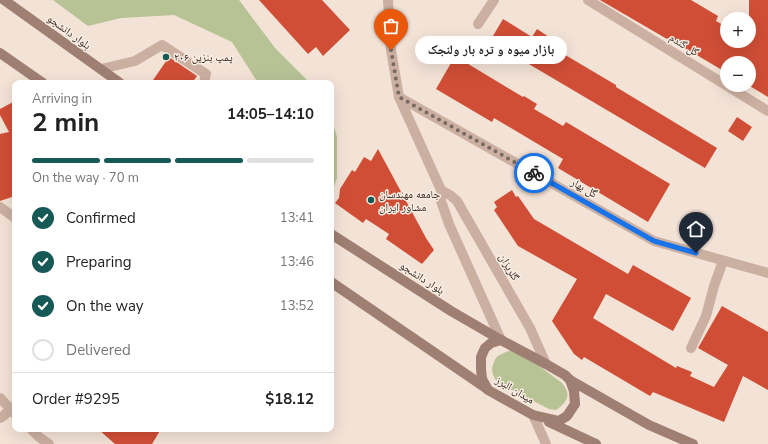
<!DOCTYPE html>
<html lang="en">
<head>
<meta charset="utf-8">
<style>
	body { margin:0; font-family:"Nunito Sans","Noto Naskh Arabic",sans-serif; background:#f6f6f6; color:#222; height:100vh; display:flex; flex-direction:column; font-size:15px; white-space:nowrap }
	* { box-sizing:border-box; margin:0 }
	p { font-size:13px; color:#767676 }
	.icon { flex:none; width:22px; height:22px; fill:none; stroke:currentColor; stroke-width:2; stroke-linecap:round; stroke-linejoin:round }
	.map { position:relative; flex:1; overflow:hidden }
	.panel { position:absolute; left:12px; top:80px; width:322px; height:352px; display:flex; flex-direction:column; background:#fff; border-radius:8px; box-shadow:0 4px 16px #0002 }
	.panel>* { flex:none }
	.controls { position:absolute; left:720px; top:12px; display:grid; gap:8px }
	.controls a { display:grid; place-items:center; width:36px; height:36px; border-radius:50%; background:#fff; box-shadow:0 4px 16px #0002; font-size:20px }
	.pin { position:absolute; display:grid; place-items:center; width:34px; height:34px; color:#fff; margin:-41px -17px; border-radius:50% 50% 50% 0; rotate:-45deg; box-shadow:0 0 4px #0007 }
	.pin .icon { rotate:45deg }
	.courier { position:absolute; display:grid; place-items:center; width:40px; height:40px; margin:-20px; border:3px solid #1a73e8; border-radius:50%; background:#fff; color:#222; box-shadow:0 1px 5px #0007 }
	.bubble { position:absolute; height:28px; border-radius:14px; background:#fff; box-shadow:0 4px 16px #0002; font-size:13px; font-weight:700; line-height:28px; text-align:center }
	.headline em { font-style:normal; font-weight:700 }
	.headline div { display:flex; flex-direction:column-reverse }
	.headline { display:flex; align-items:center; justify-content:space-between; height:68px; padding:0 20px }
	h1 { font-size:26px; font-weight:700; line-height:30px }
	.bar { display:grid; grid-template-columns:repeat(4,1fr); gap:6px 4px; align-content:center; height:48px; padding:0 20px }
	.bar i { height:5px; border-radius:3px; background:#e0e0e0 }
	.bar .on { background:#175957 }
	.bar p { grid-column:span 4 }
	.line { display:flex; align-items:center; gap:10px; padding:0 20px; border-top:1px solid #e0e0e0 }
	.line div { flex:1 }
	ol { padding:0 20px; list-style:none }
	li { display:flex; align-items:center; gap:12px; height:44px }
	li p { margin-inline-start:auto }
	li .icon { padding:4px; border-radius:50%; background:#175957; color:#fff; stroke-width:4 }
	li:last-child { color:#767676 }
	li i { width:22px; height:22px; border:2px solid #e0e0e0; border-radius:50% }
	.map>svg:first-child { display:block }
	.green { fill:#b7c295 }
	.building { fill:#d04e36 }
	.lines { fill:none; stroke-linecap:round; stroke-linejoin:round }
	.service { stroke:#cbb0a1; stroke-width:10 }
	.minor { stroke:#cbb0a1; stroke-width:10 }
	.tertiary { stroke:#cbb0a1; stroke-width:10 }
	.secondary { stroke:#9f7f72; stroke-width:10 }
	.done { stroke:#786962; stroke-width:4; stroke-dasharray:0 7.2 }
	.route { stroke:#1a73e8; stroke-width:5 }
	.poi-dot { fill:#175957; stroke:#faede2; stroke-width:1.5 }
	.labels { text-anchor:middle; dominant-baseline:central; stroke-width:3; stroke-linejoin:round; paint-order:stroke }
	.street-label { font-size:11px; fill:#352824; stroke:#faede2 }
	.poi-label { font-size:11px; fill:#352824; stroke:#faede2; text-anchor:start }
</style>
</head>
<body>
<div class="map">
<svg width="768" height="444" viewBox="0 0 768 444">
	<rect width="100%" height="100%" fill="#f3e2d6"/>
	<!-- green -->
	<g class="green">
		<path d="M53,0H239L275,48L310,83H258L232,42L174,15L121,18L88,26Z"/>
		<path d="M331,117L337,137V178L331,196Z"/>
		<path d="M509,351H519L562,383C572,395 567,402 556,410L549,409L498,383C493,376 490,371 494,362C495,359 497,356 500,355C503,353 506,352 509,351Z"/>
	</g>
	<!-- building -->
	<g class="building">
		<path d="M259,0H322L350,30L323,56L316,47L308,54Z"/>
		<path d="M600,0H691L718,16L716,21L727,27V41H749V0H768V97L748,85H749V63H727V73L668,38L667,39Z"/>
		<path d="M503,19L532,37L537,29L549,37L545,43L616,85V87L717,148L705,168L490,41Z"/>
		<path d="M455,56L523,97L524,96L537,104L534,109L563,126L566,122L670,184L648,222L558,168L563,159L494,118L492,122L436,89Z"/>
		<path d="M169,57L197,76L192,83H151Z"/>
		<path d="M15,101V196L0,201V134L9,132L0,115V109Z"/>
		<path d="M737,117L752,127L743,141L728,131Z"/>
		<path d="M378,149L426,238L434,250L422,264L386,239L389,234L366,219L363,223L335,203L339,198L340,189L352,170L355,172L364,157L371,161Z"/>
		<path d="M512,190L516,197L518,196L534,219L628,274L633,265L691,298L673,331L606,294L593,318L676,368L677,366L692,372L690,376L714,387L728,365L698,348L722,306L768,332V390L743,376L724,422L653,392L650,396L584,357L582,360L574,354L552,321L577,279L518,246L494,210L497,207L494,202Z"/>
		<path d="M98,429H161L152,444H115Z"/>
	</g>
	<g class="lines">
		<!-- service -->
		<path class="service" d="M101,69L135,61L162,45L206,74L204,83"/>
		<!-- minor -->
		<g class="minor">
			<path d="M588,0L768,111"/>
			<path d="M478,24L494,0"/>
			<path d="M399,97L654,241L768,273"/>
			<path d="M0,207L15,218"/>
			<path d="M691,348L706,316L714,286L723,261"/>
			<path d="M0,398L15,414"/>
			<path d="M533,415L546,444"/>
			<path d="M0,418L2,417L10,410"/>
			<path d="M31,429L39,437L49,444"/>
		</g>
		<!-- tertiary -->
		<g class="tertiary">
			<path d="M388,0L391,50L399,97L441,190V201L449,224L501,340"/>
			<path d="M441,190L450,195L457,201L530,328L546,364"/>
		</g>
		<!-- secondary -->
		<g class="secondary">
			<path d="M4,0L120,83"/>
			<path d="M0,53L43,83"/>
			<path d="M331,234L451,311L501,340"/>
			<path d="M331,282L486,388"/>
			<path d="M501,340L546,364L565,375L570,380L574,391L575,404L567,416L559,421L533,415L488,390L482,379L481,369V357L485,348L491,343Z"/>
			<path d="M570,380L649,425L693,444"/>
			<path d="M549,422L596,444"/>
		</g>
	</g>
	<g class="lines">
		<!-- done -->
		<path class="done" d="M391,50L399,97L534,173"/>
		<!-- route -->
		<path class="route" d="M534,173L654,241L696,253"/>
	</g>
	<!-- markers -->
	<g class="poi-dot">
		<circle cx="166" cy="57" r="4"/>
		<circle cx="371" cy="200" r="4"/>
	</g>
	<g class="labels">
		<!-- street labels -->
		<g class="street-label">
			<text transform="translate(69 32) rotate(36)">بلوار دانشجو</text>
			<text transform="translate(684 45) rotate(32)">گل گندم</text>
			<text transform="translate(584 188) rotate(29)">گل بهار</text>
			<text transform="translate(509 267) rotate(60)">گلریزان</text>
			<text transform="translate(422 278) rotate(33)">بلوار دانشجو</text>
			<text transform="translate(515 390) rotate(31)">میدان البرز</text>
		</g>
		<!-- poi labels -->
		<g class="poi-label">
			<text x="174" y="57">پمپ بنزین ۲۰۶</text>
			<text x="379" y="194">جامعه مهندسان<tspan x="379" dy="13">مشاور ایران</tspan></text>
		</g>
	</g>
</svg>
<div class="controls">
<a>+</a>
<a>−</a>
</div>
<div class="pin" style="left:391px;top:50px;background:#ea580c"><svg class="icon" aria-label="bag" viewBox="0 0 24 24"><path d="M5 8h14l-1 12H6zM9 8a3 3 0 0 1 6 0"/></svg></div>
<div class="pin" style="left:696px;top:253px;background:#1f2937"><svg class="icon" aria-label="home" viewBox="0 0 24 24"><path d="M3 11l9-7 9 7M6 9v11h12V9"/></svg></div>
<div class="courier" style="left:534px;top:173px"><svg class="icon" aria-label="bike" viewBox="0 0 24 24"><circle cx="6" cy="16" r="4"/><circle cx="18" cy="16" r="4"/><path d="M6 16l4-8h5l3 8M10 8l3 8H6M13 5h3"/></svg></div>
<div class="bubble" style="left:415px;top:36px;width:152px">بازار میوه و تره بار ولنجک</div>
<section class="panel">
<div class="headline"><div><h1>2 min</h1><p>Arriving in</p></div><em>14:05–14:10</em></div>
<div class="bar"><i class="on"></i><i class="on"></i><i class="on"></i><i></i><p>On the way · 70 m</p></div>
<ol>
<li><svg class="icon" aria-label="check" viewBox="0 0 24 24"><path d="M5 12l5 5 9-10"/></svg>Confirmed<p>13:41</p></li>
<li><svg class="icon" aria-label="check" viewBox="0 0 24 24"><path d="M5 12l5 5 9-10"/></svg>Preparing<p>13:46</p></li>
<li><svg class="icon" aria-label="check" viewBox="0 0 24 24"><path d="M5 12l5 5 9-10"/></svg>On the way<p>13:52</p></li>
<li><i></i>Delivered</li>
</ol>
<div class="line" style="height:52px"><div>Order #9295</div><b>$18.12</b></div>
</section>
</div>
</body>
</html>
